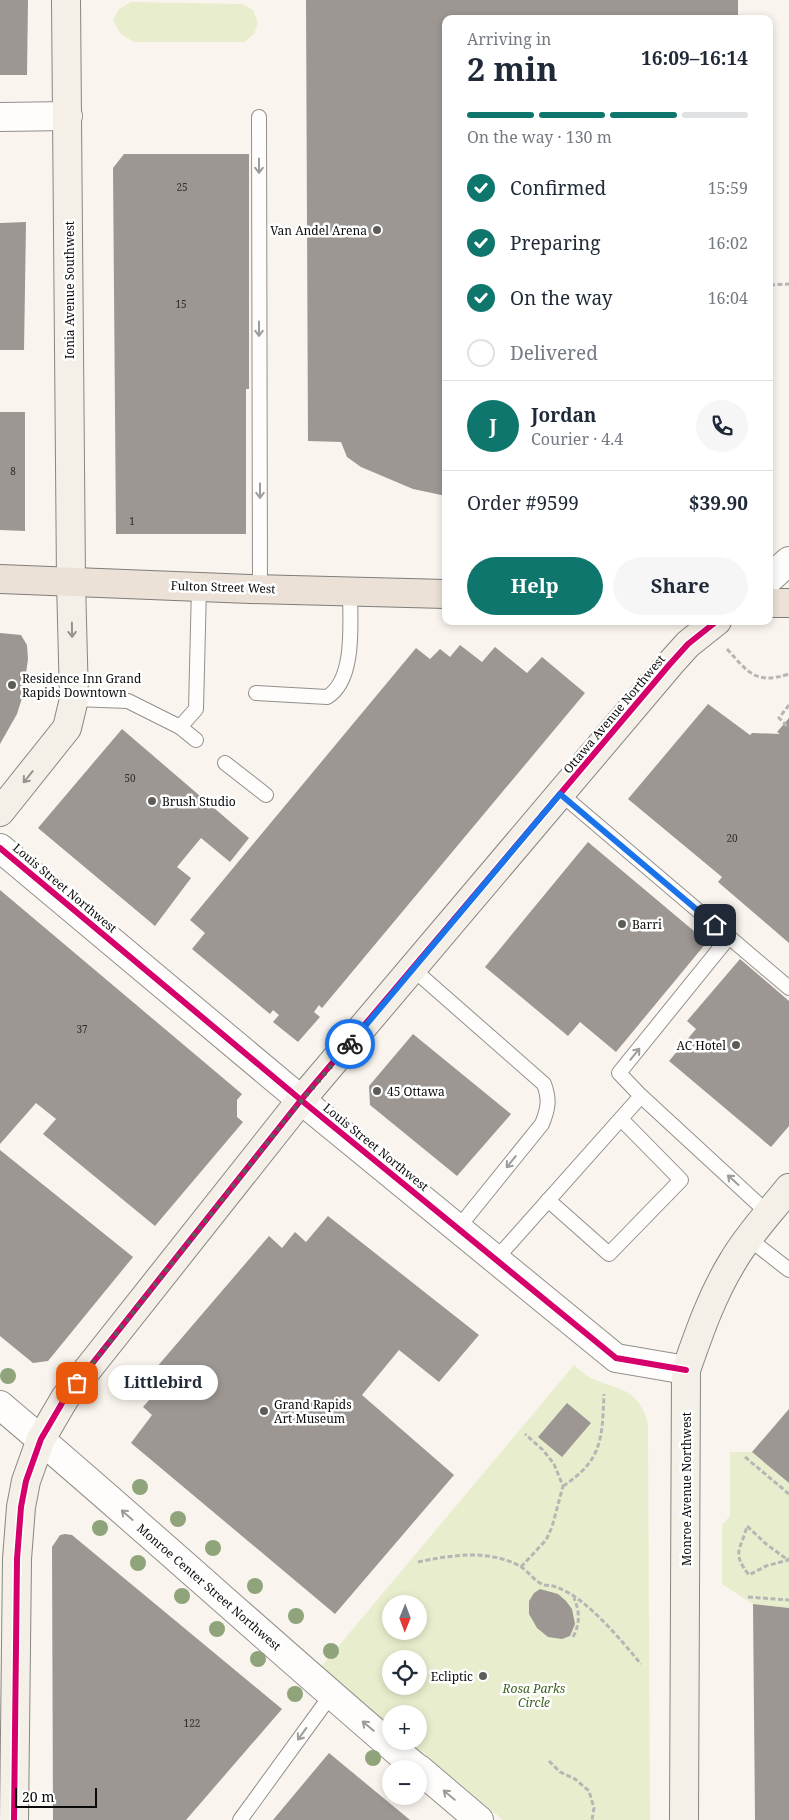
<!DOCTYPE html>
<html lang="en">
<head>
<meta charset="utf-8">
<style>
	body { margin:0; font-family:"Noto Serif",serif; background:#f6f6f7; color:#1f2937; height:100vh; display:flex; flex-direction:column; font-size:19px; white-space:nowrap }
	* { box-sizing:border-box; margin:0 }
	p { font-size:16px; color:#747a83 }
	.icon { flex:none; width:28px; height:28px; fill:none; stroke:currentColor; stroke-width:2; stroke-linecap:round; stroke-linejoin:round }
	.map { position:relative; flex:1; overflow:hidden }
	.drawer { position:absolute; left:442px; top:15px; width:331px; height:610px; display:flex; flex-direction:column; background:#fff; border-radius:10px; box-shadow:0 2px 8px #0003 }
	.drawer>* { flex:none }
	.needle { width:32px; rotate:181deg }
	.tools { position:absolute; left:382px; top:1595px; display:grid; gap:10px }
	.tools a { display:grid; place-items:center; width:45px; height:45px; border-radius:50%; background:#fff; box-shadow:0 2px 8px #0003; font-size:25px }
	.scale { position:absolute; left:15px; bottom:12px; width:82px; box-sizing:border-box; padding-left:5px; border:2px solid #0a0a0a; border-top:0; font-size:14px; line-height:18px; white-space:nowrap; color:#0a0a0a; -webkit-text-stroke:4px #fff; paint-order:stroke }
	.pin { position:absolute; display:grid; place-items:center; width:42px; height:42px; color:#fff; margin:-21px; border-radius:10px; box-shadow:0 2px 8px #0006 }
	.courier { position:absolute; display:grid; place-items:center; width:50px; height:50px; margin:-25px; border:4px solid #1a73e8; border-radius:50%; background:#fff; color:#222; box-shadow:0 1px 6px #0007 }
	.bubble { position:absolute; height:35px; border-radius:18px; background:#fff; box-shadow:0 2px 8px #0003; font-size:16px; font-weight:700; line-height:35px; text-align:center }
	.head em { font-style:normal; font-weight:700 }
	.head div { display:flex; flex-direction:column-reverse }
	.head { display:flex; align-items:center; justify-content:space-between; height:85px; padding:0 25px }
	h1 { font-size:32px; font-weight:700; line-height:38px }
	.bar { display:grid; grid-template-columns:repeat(4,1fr); gap:8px 5px; align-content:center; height:60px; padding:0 25px }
	.bar i { height:6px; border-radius:4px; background:#e0e1e3 }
	.bar .on { background:#0f766e }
	.bar p { grid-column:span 4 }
	.line { display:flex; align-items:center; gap:12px; padding:0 25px; border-top:1px solid #e0e1e3 }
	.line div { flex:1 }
	.round { display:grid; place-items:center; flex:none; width:52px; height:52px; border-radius:26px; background:#f6f6f7 }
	ol { padding:0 25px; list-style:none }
	li { display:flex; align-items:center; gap:15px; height:55px }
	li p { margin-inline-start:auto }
	li .icon { padding:5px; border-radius:50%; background:#0f766e; color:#fff; stroke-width:4 }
	li:last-child { color:#747a83 }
	li i { width:28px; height:28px; border:2px solid #e0e1e3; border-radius:50% }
	.primary-button { display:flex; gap:10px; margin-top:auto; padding:10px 25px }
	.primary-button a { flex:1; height:58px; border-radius:30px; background:#0f766e; color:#fff; font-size:20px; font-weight:700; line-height:58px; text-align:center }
	.primary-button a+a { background:#f6f6f7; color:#1f2937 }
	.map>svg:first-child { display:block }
	.green { fill:#e8eecd; fill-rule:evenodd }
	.building { fill:#9c9793 }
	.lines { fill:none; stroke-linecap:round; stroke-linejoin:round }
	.lane-casing { stroke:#928f8c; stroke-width:16 }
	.street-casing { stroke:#928f8c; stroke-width:30 }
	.secondary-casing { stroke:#888683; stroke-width:30 }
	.primary-casing { stroke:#7f7d7a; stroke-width:30 }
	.path { stroke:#b7b6b5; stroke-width:3; stroke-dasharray:5 2.5; stroke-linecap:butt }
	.lane { stroke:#fefdfc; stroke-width:14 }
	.street { stroke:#fefdfc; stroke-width:28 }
	.secondary { stroke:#f4f0e7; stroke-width:28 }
	.primary { stroke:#ebe1d6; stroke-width:28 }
	.cycleway-casing { stroke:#fff; stroke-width:9 }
	.cycleway { stroke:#d6006c; stroke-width:6 }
	.tree { fill:#8fa47a }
	.oneway { stroke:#9c9c9b }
	.oneway2 { stroke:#96948f }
	.done { stroke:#5e5c59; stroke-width:5; stroke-dasharray:0 9 }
	.route { stroke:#1a73e8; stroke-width:6 }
	.poi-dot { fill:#5e5c59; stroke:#fff; stroke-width:2 }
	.labels { text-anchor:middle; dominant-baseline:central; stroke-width:5; stroke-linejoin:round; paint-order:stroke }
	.number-label { font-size:10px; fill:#2e2d2c }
	.poi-label { font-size:12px; fill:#0a0a0a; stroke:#fff; text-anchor:start }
	.street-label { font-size:12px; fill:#0a0a0a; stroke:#fff }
	.park-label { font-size:12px; font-style:italic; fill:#39621b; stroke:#fff }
</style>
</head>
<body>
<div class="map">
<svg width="789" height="1820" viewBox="0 0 789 1820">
	<rect width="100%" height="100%" fill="#f9f4ed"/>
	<!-- green -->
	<g class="green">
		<path d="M131,2L242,4L253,10L258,23L254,34L244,42H134L121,34L113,21L118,10Z"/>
		<path d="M574,1365C580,1370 586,1376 593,1379C622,1391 639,1389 648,1424L650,1820H503L409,1741H419V1714H391V1726L321,1667ZM391,1604H419V1631H391ZM391,1659H419V1686H391Z"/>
		<path d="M730,1452H752L789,1483V1608L753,1604L722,1584V1525L730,1516Z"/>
	</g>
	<!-- building -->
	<g class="building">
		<path d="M0,0H28L27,75H0Z"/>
		<path d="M306,0H738V19H446V496L413,489L361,467L347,457L341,442L308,441Z"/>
		<path d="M124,154H249V389H246V534H116L113,168Z"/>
		<path d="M26,222L24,350H0V223Z"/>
		<path d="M0,412H25V531L0,530Z"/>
		<path d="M0,633L21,635L27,645L28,659L23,695L17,714L0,744Z"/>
		<path d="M460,645L482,662L495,647L527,673L542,657L585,693L322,1008L319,1005L314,1012L320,1017L298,1042L273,1022L279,1015L273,1010L270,1014L192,949L205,933L190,920L416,648L430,659L440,649L450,657Z"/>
		<path d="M708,704L750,735L752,733L780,734L777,732L789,718V943L718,882L722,877L628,799Z"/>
		<path d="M122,729L249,838L230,862L201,838L177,867L191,878L155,926L38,828Z"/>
		<path d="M588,842L707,942L616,1052L580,1022L568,1036L485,967Z"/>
		<path d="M0,890L242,1094L237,1100V1117L243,1122L155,1226L43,1134L56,1119L36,1103L0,1144Z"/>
		<path d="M740,959L789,1001V1126L771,1147L669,1061L696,1029L687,1021Z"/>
		<path d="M413,1034L511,1114L457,1176L370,1105L369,1086Z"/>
		<path d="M0,1150L133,1257L48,1361L33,1363L0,1336Z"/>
		<path d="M328,1216L479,1335L439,1382L399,1350L362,1395L454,1475L335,1614L131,1443L152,1415L143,1407L156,1392L144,1382L269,1236L282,1248L295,1232L306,1242Z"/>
		<path d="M567,1403L591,1423L562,1457L538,1437Z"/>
		<path d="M789,1409V1483L752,1452Z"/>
		<path d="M65,1534L72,1535L282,1709L186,1820H53L52,1547L60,1535Z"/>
		<path d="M540,1589L558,1594L566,1601L572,1609L575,1624L570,1636L562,1639L548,1637L537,1628L529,1614V1601L534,1593Z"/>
		<path d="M753,1604L789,1608V1820H755Z"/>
		<path d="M329,1753L404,1815L410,1820H273Z"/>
	</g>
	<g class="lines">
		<!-- lane casing -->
		<g class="lane-casing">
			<g id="lane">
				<path d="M259,117L260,589"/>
				<path d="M256,693L327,697C356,680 350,621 350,592"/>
				<path d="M74,699L128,701L180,727L196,709L199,587"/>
				<path d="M180,727L196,740"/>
				<path d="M225,763L266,795"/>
				<path d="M561,794L789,988"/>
				<path d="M729,937L619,1073L641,1096L768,1213"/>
				<path d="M413,969L544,1084C550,1100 548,1109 542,1124L458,1228"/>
				<path d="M548,1200L609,1254L681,1180L621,1119"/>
				<path d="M748,1238L789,1270"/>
				<path d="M496,1259L641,1096"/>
				<path d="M240,1820L331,1695"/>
			</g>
		</g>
		<!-- street casing -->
		<g class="street-casing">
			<g id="street">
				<path d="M0,117L68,116"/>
				<path d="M770,578L789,561"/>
				<path d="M0,848L301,1100L616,1358L686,1370"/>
				<path d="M0,1405C141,1524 277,1649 418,1769"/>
				<path d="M419,1769L479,1820"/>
			</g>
		</g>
		<!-- secondary casing -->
		<g class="secondary-casing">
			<g id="secondary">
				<path d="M0,812L67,728L74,699L71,581L66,0"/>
				<path d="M14,1820L17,1559L21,1507L26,1481L41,1439L65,1398L301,1100L670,664L688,644L717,621"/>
				<path d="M684,1820L686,1370C699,1333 712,1295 733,1261C748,1235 770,1212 789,1188"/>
			</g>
		</g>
		<!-- primary casing -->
		<g class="primary-casing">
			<g id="primary">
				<path d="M0,579L250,589L446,594"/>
				<path d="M770,603H789"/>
			</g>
		</g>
		<!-- path -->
		<g class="path">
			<path d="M770,285L789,284"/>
			<path d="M727,649C748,672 755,685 789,674"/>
			<path d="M789,705L779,718L789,728"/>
			<path d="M745,1457L789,1494"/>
			<path d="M563,1486C603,1460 602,1438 604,1394"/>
			<path d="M789,1558L788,1560L766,1566L749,1575C731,1552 741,1550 747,1526L766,1544L788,1560H789"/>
			<path d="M418,1562C452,1555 488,1549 520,1566C528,1571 535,1582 544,1585C548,1586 552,1585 556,1587C586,1597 620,1639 641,1664"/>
			<path d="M521,1567L546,1540L552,1527L563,1486L554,1464L543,1450L525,1434"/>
			<path d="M748,1597L789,1600"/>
			<path d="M573,1637C580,1624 580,1612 574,1598"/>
			<path d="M549,1761L560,1772L575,1779L589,1791L594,1808L592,1820"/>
		</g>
		<!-- lane -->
		<use href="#lane" class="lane"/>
		<!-- street -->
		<use href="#street" class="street"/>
		<!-- secondary -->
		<use href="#secondary" class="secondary"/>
		<!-- primary -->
		<use href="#primary" class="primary"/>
		<!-- cycleway casing -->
		<g class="cycleway-casing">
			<g id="cycleway">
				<path d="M0,848L301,1100L616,1358L686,1370"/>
				<path d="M14,1820L17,1559L21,1507L26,1481L41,1439L65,1398L301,1100L670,664L688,644L717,621"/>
			</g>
		</g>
		<!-- cycleway -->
		<use href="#cycleway" class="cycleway"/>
	</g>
	<!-- trees -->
	<g class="tree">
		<circle cx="8" cy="1376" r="8"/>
		<circle cx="140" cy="1487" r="8"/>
		<circle cx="178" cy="1519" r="8"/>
		<circle cx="100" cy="1528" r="8"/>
		<circle cx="213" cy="1548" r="8"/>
		<circle cx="138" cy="1563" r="8"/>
		<circle cx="255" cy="1586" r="8"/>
		<circle cx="182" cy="1596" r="8"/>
		<circle cx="296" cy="1616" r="8"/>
		<circle cx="217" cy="1629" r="8"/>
		<circle cx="331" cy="1651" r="8"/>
		<circle cx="258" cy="1659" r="8"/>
		<circle cx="295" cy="1694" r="8"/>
		<circle cx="373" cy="1758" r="8"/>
	</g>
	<!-- one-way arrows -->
	<defs><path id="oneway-shaft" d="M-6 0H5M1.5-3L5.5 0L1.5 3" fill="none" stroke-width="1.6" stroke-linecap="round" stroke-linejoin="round" transform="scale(1.25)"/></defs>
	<g class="oneway">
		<use href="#oneway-shaft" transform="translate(259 166) rotate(90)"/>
		<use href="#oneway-shaft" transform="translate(259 329) rotate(90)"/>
		<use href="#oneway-shaft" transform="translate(260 491) rotate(90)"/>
		<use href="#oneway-shaft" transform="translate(635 1054) rotate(-51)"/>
		<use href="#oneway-shaft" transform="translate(511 1162) rotate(129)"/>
		<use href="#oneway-shaft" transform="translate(733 1180) rotate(-138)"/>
		<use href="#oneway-shaft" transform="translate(127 1515) rotate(-139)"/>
		<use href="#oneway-shaft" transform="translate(368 1726) rotate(-140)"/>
		<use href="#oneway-shaft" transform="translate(302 1734) rotate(126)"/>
		<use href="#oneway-shaft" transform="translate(449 1795) rotate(-140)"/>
	</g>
	<g class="oneway2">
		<use href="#oneway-shaft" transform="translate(72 630) rotate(89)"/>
		<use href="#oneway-shaft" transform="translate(28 777) rotate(129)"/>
	</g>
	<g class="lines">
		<!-- done -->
		<path class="done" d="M77,1383L290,1114L350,1044"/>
		<!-- route -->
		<path class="route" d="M350,1044L560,794L715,925"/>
	</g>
	<!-- markers -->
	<g class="poi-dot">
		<circle cx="377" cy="230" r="5"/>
		<circle cx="12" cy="685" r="5"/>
		<circle cx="152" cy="801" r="5"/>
		<circle cx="622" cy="924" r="5"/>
		<circle cx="736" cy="1045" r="5"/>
		<circle cx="377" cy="1091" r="5"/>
		<circle cx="264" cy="1411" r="5"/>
		<circle cx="483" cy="1676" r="5"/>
	</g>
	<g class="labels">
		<!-- number labels -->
		<g class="number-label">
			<text x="182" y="187">25</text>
			<text x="181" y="304">15</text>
			<text x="13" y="471">8</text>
			<text x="132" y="521">1</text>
			<text x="130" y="778">50</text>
			<text x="732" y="838">20</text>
			<text x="82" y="1029">37</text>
			<text x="192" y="1723">122</text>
		</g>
		<!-- poi labels -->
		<g class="poi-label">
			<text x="367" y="230" text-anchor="end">Van Andel Arena</text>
			<text x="22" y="678">Residence Inn Grand<tspan x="22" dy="14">Rapids Downtown</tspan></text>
			<text x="162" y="801">Brush Studio</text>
			<text x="632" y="924">Barri</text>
			<text x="726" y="1045" text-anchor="end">AC Hotel</text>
			<text x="387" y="1091">45 Ottawa</text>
			<text x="274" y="1404">Grand Rapids<tspan x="274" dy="14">Art Museum</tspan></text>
			<text x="473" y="1676" text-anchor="end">Ecliptic</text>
		</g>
		<!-- street labels -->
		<g class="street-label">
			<text transform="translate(69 290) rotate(-90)">Ionia Avenue Southwest</text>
			<text transform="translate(223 587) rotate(2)">Fulton Street West</text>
			<text transform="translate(614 714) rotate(-50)">Ottawa Avenue Northwest</text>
			<text transform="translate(65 888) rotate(40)">Louis Street Northwest</text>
			<text transform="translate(376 1147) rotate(39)">Louis Street Northwest</text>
			<text transform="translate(686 1489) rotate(-90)">Monroe Avenue Northwest</text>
			<text transform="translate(209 1587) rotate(41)">Monroe Center Street Northwest</text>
		</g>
		<!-- park labels -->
		<g class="park-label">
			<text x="534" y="1688">Rosa Parks<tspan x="534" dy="14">Circle</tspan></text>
		</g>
	</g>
</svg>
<div class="tools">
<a><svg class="needle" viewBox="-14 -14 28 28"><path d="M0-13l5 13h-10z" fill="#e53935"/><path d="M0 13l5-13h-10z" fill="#747a83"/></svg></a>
<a><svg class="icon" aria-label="locate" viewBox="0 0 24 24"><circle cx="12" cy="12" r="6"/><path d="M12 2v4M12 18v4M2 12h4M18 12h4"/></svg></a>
<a>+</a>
<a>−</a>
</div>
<div class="scale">20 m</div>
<div class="pin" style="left:77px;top:1383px;background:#ea580c"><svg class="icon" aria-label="bag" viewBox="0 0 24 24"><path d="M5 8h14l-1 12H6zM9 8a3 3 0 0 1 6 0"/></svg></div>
<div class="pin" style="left:715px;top:925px;background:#1f2937"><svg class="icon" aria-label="home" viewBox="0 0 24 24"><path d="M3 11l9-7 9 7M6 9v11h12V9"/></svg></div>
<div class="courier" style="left:350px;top:1044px"><svg class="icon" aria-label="bike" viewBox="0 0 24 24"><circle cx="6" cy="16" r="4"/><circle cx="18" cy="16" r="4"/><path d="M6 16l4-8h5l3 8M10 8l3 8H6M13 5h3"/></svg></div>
<div class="bubble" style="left:108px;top:1365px;width:110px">Littlebird</div>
<section class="drawer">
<div class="head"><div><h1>2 min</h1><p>Arriving in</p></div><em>16:09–16:14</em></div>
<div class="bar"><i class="on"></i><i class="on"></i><i class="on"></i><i></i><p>On the way · 130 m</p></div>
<ol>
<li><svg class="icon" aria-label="check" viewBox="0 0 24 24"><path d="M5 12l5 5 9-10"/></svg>Confirmed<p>15:59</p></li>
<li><svg class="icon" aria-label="check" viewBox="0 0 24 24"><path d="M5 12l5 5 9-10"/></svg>Preparing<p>16:02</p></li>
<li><svg class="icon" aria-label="check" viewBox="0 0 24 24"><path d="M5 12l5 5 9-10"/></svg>On the way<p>16:04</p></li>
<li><i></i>Delivered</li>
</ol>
<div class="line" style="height:90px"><b class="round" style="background:#0f766e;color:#fff">J</b><div><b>Jordan</b><p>Courier · 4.4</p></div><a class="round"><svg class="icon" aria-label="phone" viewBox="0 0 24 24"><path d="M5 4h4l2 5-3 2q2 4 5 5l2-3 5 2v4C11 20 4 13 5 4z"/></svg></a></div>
<div class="line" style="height:65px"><div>Order #9599</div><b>$39.90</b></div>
<div class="primary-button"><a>Help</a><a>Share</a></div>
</section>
</div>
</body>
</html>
